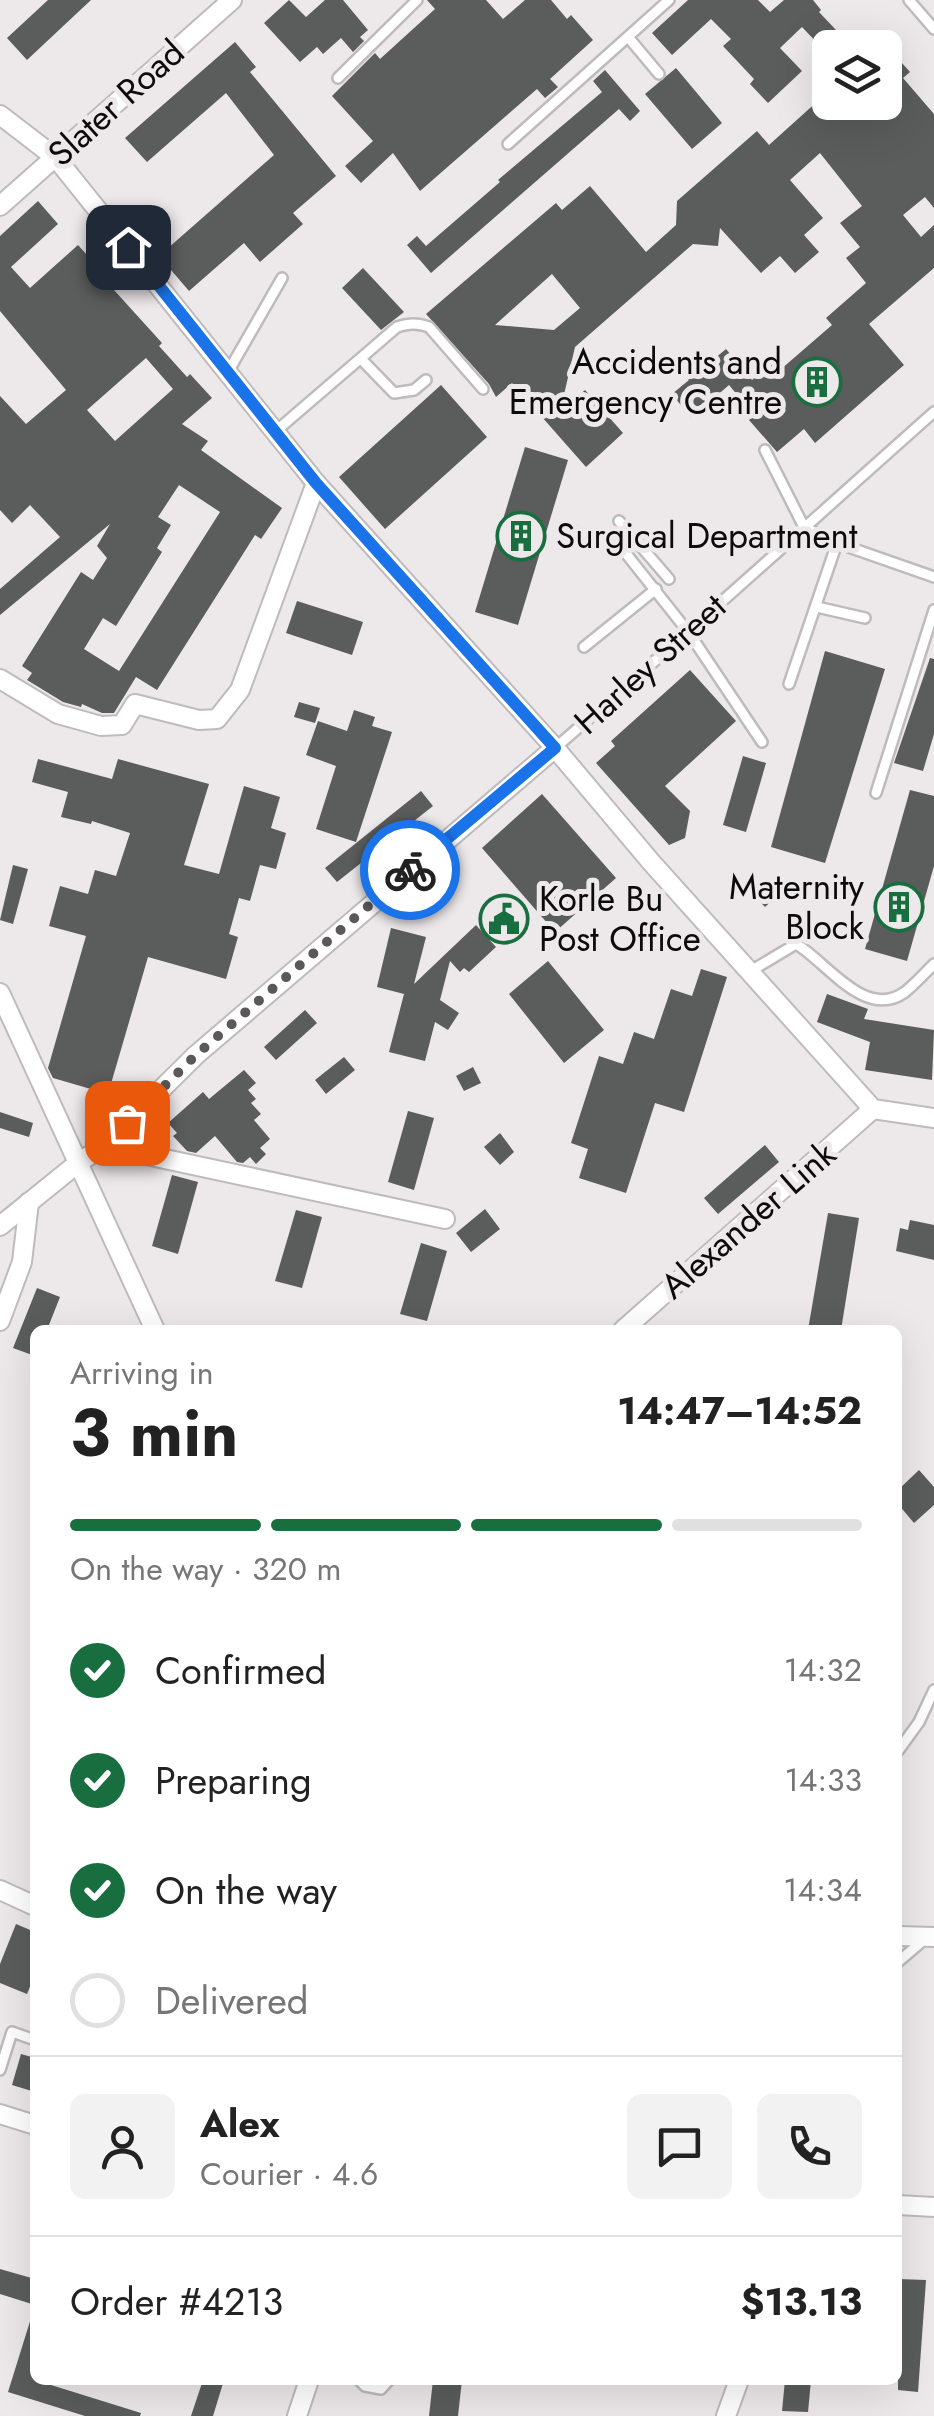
<!DOCTYPE html>
<html lang="en">
<head>
<meta charset="utf-8">
<style>
	body { margin:0; font-family:Jost,sans-serif; background:#f2f2f2; color:#222; height:100vh; display:flex; flex-direction:column; font-size:38px; white-space:nowrap }
	* { box-sizing:border-box; margin:0 }
	p { font-size:32px; color:#767676 }
	.icon { flex:none; width:55px; height:55px; fill:none; stroke:currentColor; stroke-width:2; stroke-linecap:round; stroke-linejoin:round }
	.map { position:relative; flex:1; overflow:hidden }
	.drawer { position:absolute; left:30px; top:1325px; width:872px; height:1060px; display:flex; flex-direction:column; background:#fff; border-radius:15px; box-shadow:0 10px 40px #0002 }
	.drawer>* { flex:none }
	.tools { position:absolute; left:812px; top:30px; display:grid; gap:20px }
	.tools a { display:grid; place-items:center; width:90px; height:90px; border-radius:15px; background:#fff; box-shadow:0 10px 40px #0002; font-size:50px }
	.pin { position:absolute; display:grid; place-items:center; width:85px; height:85px; color:#fff; margin:-42px; border-radius:20px; box-shadow:0 5px 15px #0006 }
	.courier { position:absolute; display:grid; place-items:center; width:100px; height:100px; margin:-50px; border:8px solid #1a73e8; border-radius:50%; background:#fff; color:#222; box-shadow:0 2px 12px #0007 }
	.head em { font-style:normal; font-weight:700 }
	.head div { display:flex; flex-direction:column-reverse }
	.head { display:flex; align-items:center; justify-content:space-between; height:170px; padding:0 40px }
	h1 { font-size:65px; font-weight:700; line-height:75px }
	.bar { display:grid; grid-template-columns:repeat(4,1fr); gap:15px 10px; align-content:center; height:120px; padding:0 40px }
	.bar i { height:12px; border-radius:8px; background:#e0e0e0 }
	.bar .active { background:#196e40 }
	.bar p { grid-column:span 4 }
	.line { display:flex; align-items:center; gap:25px; padding:0 40px; border-top:2px solid #e0e0e0 }
	.line div { flex:1 }
	.round { display:grid; place-items:center; flex:none; width:105px; height:105px; border-radius:15px; background:#f2f2f2 }
	ol { padding:0 40px; list-style:none }
	li { display:flex; align-items:center; gap:30px; height:110px }
	li p { margin-inline-start:auto }
	li .icon { padding:10px; border-radius:50%; background:#196e40; color:#fff; stroke-width:4 }
	li:last-child { color:#767676 }
	li i { width:55px; height:55px; border:5px solid #e0e0e0; border-radius:50% }
	.map>svg:first-child { display:block }
	.building { fill:#5a5d5b; fill-rule:evenodd }
	.lines { fill:none; stroke-linecap:round; stroke-linejoin:round }
	.service-casing { stroke:#bfbbbc; stroke-width:14 }
	.minor-casing { stroke:#bfbbbc; stroke-width:22 }
	.service { stroke:#fff; stroke-width:9 }
	.minor { stroke:#fff; stroke-width:18 }
	.done { stroke:#5b5859; stroke-width:10; stroke-dasharray:0 18 }
	.route { stroke:#1a73e8; stroke-width:12 }
	.labels { text-anchor:middle; dominant-baseline:central; stroke-width:10; stroke-linejoin:round; paint-order:stroke }
	.street-label { font-size:35px; fill:#0c0b0b; stroke:#ede8e9 }
	.poi-label { font-size:35px; fill:#0c0b0b; stroke:#ede8e9; text-anchor:end }
</style>
</head>
<body>
<div class="map">
<svg width="934" height="2416" viewBox="0 0 934 2416">
	<rect width="100%" height="100%" fill="#ede8e9"/>
	<!-- building -->
	<g class="building">
		<path d="M48,0H91L27,60L7,38Z"/>
		<path d="M289,0L306,17L325,0H343L368,30L360,37L364,41L353,52L341,38L323,54L317,47L300,62L264,23Z"/>
		<path d="M427,0H486L503,19L525,0H551L567,19L571,15L593,40L550,79L558,87L545,98L537,89L420,191L393,153L361,183L345,166L373,141L332,96L375,53L380,59L435,9Z"/>
		<path d="M688,0H758L770,12L784,0H813L821,10L819,12L853,48H822L802,27L780,48L802,71L768,103L750,84L754,79L723,46L731,39L711,19L672,55L652,33Z"/>
		<path d="M235,42L256,67L250,72L336,176L293,213L303,224L260,262L244,243L189,291L159,256L274,155L226,93L147,162L125,138Z"/>
		<path d="M885,44L910,72L903,78L934,114V208L925,197L903,215L921,237L934,225V268L869,324L904,365L815,443L804,429L777,452L749,420L754,415L729,385L691,418L672,394L689,380L678,367L697,351L708,364L726,349L752,380L773,362L780,370L832,325L826,318L866,283L846,258L860,247L840,223L862,206L820,153L790,180L823,218L804,235L819,252L795,273L780,256L761,273L720,228L718,246L693,244L575,347L560,412L585,390L623,433L586,467L512,383L496,397L489,384L426,314L556,203L562,210L590,186L646,252L676,225L677,201L757,131L769,145L830,90V102H885ZM552,274L580,308L554,330L495,325Z"/>
		<path d="M676,68L722,123L692,149L645,94Z"/>
		<path d="M605,70L640,111L630,121L619,109L431,273L407,245L417,236L426,246L500,182L498,180L602,92L593,81Z"/>
		<path d="M38,201L58,224L11,267L30,288L78,245L98,267L95,269L162,343L159,346L187,377L190,374L212,398L182,424L208,441L201,450L282,508L261,539L255,535L157,690L136,677L114,713H102L82,704L81,707L63,702L27,680L32,673L22,666L81,572L93,580L107,558L97,546L110,524L0,615V589L60,537L30,505L12,523L0,510V396L26,424L66,390L0,311V236ZM146,358L173,389L115,441L87,410ZM179,485L220,512L119,671L84,649L103,618L116,626L162,552L157,548L171,525L158,517Z"/>
		<path d="M363,268L404,312L381,330L342,288Z"/>
		<path d="M441,385L487,437L385,529L339,477Z"/>
		<path d="M525,447L568,460L518,625L475,612Z"/>
		<path d="M297,601L363,622L352,655L286,633Z"/>
		<path d="M825,651L885,669L825,863L771,847Z"/>
		<path d="M930,658L934,659V734L923,771L894,763Z"/>
		<path d="M690,670L736,721L665,786L690,811L685,838L669,845L596,763L615,746L611,741Z"/>
		<path d="M299,702L320,708L315,723L294,717Z"/>
		<path d="M354,710L375,717L372,726L392,732L356,842L316,829L336,766L306,755L318,721L347,731Z"/>
		<path d="M743,756L766,763L746,832L723,825Z"/>
		<path d="M38,759L112,779L118,759L209,784L184,865L219,874L244,786L280,797L271,828L286,833L276,869L260,865L250,901L239,898L229,934L238,937L226,979L148,957L108,1094L53,1078L48,1068L86,936L49,926L60,886L88,894L95,870L116,876L130,833L92,821L91,824L61,817L68,792L32,782Z"/>
		<path d="M910,790L934,796V866L907,961L865,949Z"/>
		<path d="M421,791L433,806L337,882L325,868Z"/>
		<path d="M542,794L616,878L555,932L482,848Z"/>
		<path d="M13,865L28,869L13,924L0,920Z"/>
		<path d="M765,881L778,895L765,907L752,893Z"/>
		<path d="M476,925L496,947L469,972L464,968L460,972L450,961L440,1000L459,1013L448,1030L435,1022L425,1061L389,1052L404,994L377,987L391,928L426,937L414,984Z"/>
		<path d="M548,961L604,1030L564,1063L509,994Z"/>
		<path d="M701,969L727,977L684,1112L655,1103L626,1193L579,1178L588,1149L571,1143L599,1056L623,1064L634,1032L654,1039L671,989L692,996Z"/>
		<path d="M827,994L868,1009L864,1019L934,1030L932,1080L865,1070L870,1042L817,1022Z"/>
		<path d="M305,1010L317,1023L276,1060L264,1047Z"/>
		<path d="M344,1057L355,1070L326,1094L315,1080Z"/>
		<path d="M473,1067L481,1083L464,1091L456,1076Z"/>
		<path d="M244,1070L256,1083L248,1090L256,1099L251,1103L261,1114L254,1120L270,1139L260,1148L266,1154L256,1164L250,1157L243,1163L237,1162L215,1136L196,1153L187,1151L173,1136L177,1133L168,1123L203,1092L209,1099Z"/>
		<path d="M408,1111L434,1118L414,1190L388,1182Z"/>
		<path d="M0,1112L33,1123L29,1137L0,1128Z"/>
		<path d="M500,1133L514,1152L500,1165L484,1147Z"/>
		<path d="M765,1145L779,1162L718,1214L704,1198Z"/>
		<path d="M172,1175L198,1182L178,1254L152,1246Z"/>
		<path d="M485,1209L500,1229L471,1252L456,1233Z"/>
		<path d="M296,1210L322,1217L302,1288L275,1281Z"/>
		<path d="M828,1213L859,1218L841,1330H808Z"/>
		<path d="M910,1220L934,1225V1260L896,1251L900,1228L908,1230Z"/>
		<path d="M421,1243L447,1251L427,1321L400,1314Z"/>
		<path d="M37,1288L60,1297L47,1330H35V1356L13,1348Z"/>
		<path d="M919,1470L934,1487V1505L914,1523L898,1504V1490Z"/>
		<path d="M16,1924L35,1932V1975L27,1994L0,1983V1964Z"/>
		<path d="M21,2054L35,2058V2092L12,2085Z"/>
		<path d="M0,2269L35,2279V2305L0,2294Z"/>
		<path d="M898,2279L926,2280L918,2392L898,2390Z"/>
		<path d="M32,2315H35V2380L141,2413L140,2416H85L8,2392Z"/>
		<path d="M203,2380H224L213,2416H191Z"/>
		<path d="M433,2380H462L458,2416H429Z"/>
		<path d="M785,2380H811L808,2412L782,2411Z"/>
	</g>
	<g class="lines">
		<!-- service casing -->
		<g class="service-casing">
			<g id="service">
				<path d="M909,0L934,29"/>
				<path d="M628,37L659,74"/>
				<path d="M338,78L417,0"/>
				<path d="M508,144L669,0"/>
				<path d="M361,359L394,393L414,390L426,380"/>
				<path d="M228,372L282,278"/>
				<path d="M276,431L397,327C410,323 417,323 429,327L483,389"/>
				<path d="M765,450L804,527L837,543L934,577"/>
				<path d="M619,521L669,579"/>
				<path d="M565,528L624,551L689,633L762,742"/>
				<path d="M817,607L865,618"/>
				<path d="M584,647L656,589"/>
				<path d="M789,684L837,543"/>
				<path d="M555,748C683,638 808,524 934,412"/>
				<path d="M876,793L934,610"/>
				<path d="M749,972L796,944C826,961 865,1021 905,992C915,984 925,973 934,964"/>
				<path d="M898,1751L919,1722L934,1690"/>
				<path d="M898,1962L926,1938"/>
				<path d="M0,2070L12,2032L35,2040"/>
				<path d="M359,2380L365,2386L381,2389L389,2380"/>
			</g>
		</g>
		<!-- minor casing -->
		<g class="minor-casing">
			<g id="minor">
				<path d="M0,115L56,158L316,483L555,748L651,862L873,1109L934,1118"/>
				<path d="M0,206L232,0"/>
				<path d="M0,679L58,714L101,726L122,725L135,704L199,720L217,719L240,690L316,483"/>
				<path d="M0,993L155,1330"/>
				<path d="M104,1146L445,1219"/>
				<path d="M0,1226L78,1163L104,1146L196,1055L555,748"/>
				<path d="M0,1321L22,1262L29,1202"/>
				<path d="M623,1330L873,1109"/>
				<path d="M0,1890L35,1906"/>
				<path d="M898,1936L934,1937"/>
				<path d="M0,2114L35,2125"/>
				<path d="M898,2205L934,2207"/>
				<path d="M297,2416L309,2380"/>
				<path d="M726,2416L739,2380"/>
			</g>
		</g>
		<!-- service -->
		<use href="#service" class="service"/>
		<!-- minor -->
		<use href="#minor" class="minor"/>
	</g>
	<g class="lines">
		<!-- done -->
		<path class="done" d="M127,1123L196,1055L410,870"/>
		<!-- route -->
		<path class="route" d="M128,247L316,483L555,748L410,870"/>
	</g>
	<!-- icons -->
	<defs>
		<g id="building-ring" transform="scale(2.5)"><circle r="9.5" fill="#ede8e9" stroke="#196e40" stroke-width="1.5"/><path d="M-4-6H4V6H1V3H-1V6H-4ZM-2.5-4.3h1.7v1.8h-1.7ZM.8-4.3h1.7v1.8H.8ZM-2.5-1h1.7V.8h-1.7ZM.8-1h1.7V.8H.8Z" fill="#196e40"/></g>
		<g id="civic-ring" transform="scale(2.5)"><circle r="9.5" fill="#ede8e9" stroke="#196e40" stroke-width="1.5"/><path d="M-.6-6.5H3V-4.5H.6V-3L4-1V1h2V6H-6V1h2V-1L-.6-3ZM-1.2 2.5V6h2.4V2.5Z" fill="#196e40"/></g>
	</defs>
	<g fill-rule="evenodd">
		<use href="#building-ring" x="817" y="382"/>
		<use href="#building-ring" x="521" y="536"/>
		<use href="#building-ring" x="899" y="907"/>
		<use href="#civic-ring" x="504" y="919"/>
	</g>
	<g class="labels">
		<!-- street labels -->
		<g class="street-label">
			<text transform="translate(116 103) rotate(-42)">Slater Road</text>
			<text transform="translate(650 664) rotate(-42)">Harley Street</text>
			<text transform="translate(748 1220) rotate(-41)">Alexander Link</text>
		</g>
		<!-- poi labels -->
		<g class="poi-label">
			<text x="782" y="362">Accidents and<tspan x="782" dy="40">Emergency Centre</tspan></text>
			<text x="556" y="536" text-anchor="start">Surgical Department</text>
			<text x="864" y="887">Maternity<tspan x="864" dy="40">Block</tspan></text>
			<text x="539" y="899" text-anchor="start">Korle Bu<tspan x="539" dy="40">Post Office</tspan></text>
		</g>
	</g>
</svg>
<div class="tools">
<a><svg class="icon" aria-label="layers" viewBox="0 0 24 24"><path d="M12 4l9 5-9 5-9-5zM3 14l9 5 9-5"/></svg></a>
</div>
<div class="pin" style="left:127px;top:1123px;background:#ea580c"><svg class="icon" aria-label="bag" viewBox="0 0 24 24"><path d="M5 8h14l-1 12H6zM9 8a3 3 0 0 1 6 0"/></svg></div>
<div class="pin" style="left:128px;top:247px;background:#1f2937"><svg class="icon" aria-label="home" viewBox="0 0 24 24"><path d="M3 11l9-7 9 7M6 9v11h12V9"/></svg></div>
<div class="courier" style="left:410px;top:870px"><svg class="icon" aria-label="bike" viewBox="0 0 24 24"><circle cx="6" cy="16" r="4"/><circle cx="18" cy="16" r="4"/><path d="M6 16l4-8h5l3 8M10 8l3 8H6M13 5h3"/></svg></div>
<section class="drawer">
<div class="head"><div><h1>3 min</h1><p>Arriving in</p></div><em>14:47–14:52</em></div>
<div class="bar"><i class="active"></i><i class="active"></i><i class="active"></i><i></i><p>On the way · 320 m</p></div>
<ol>
<li><svg class="icon" aria-label="check" viewBox="0 0 24 24"><path d="M5 12l5 5 9-10"/></svg>Confirmed<p>14:32</p></li>
<li><svg class="icon" aria-label="check" viewBox="0 0 24 24"><path d="M5 12l5 5 9-10"/></svg>Preparing<p>14:33</p></li>
<li><svg class="icon" aria-label="check" viewBox="0 0 24 24"><path d="M5 12l5 5 9-10"/></svg>On the way<p>14:34</p></li>
<li><i></i>Delivered</li>
</ol>
<div class="line" style="height:180px"><a class="round"><svg class="icon" aria-label="person" viewBox="0 0 24 24"><circle cx="12" cy="8" r="4"/><path d="M4 21q1-7 8-7t8 7"/></svg></a><div><b>Alex</b><p>Courier · 4.6</p></div><a class="round"><svg class="icon" aria-label="chat" viewBox="0 0 24 24"><path d="M4 5h16v11H9l-5 4z"/></svg></a><a class="round"><svg class="icon" aria-label="phone" viewBox="0 0 24 24"><path d="M5 4h4l2 5-3 2q2 4 5 5l2-3 5 2v4C11 20 4 13 5 4z"/></svg></a></div>
<div class="line" style="height:130px"><div>Order #4213</div><b>$13.13</b></div>
</section>
</div>
</body>
</html>
